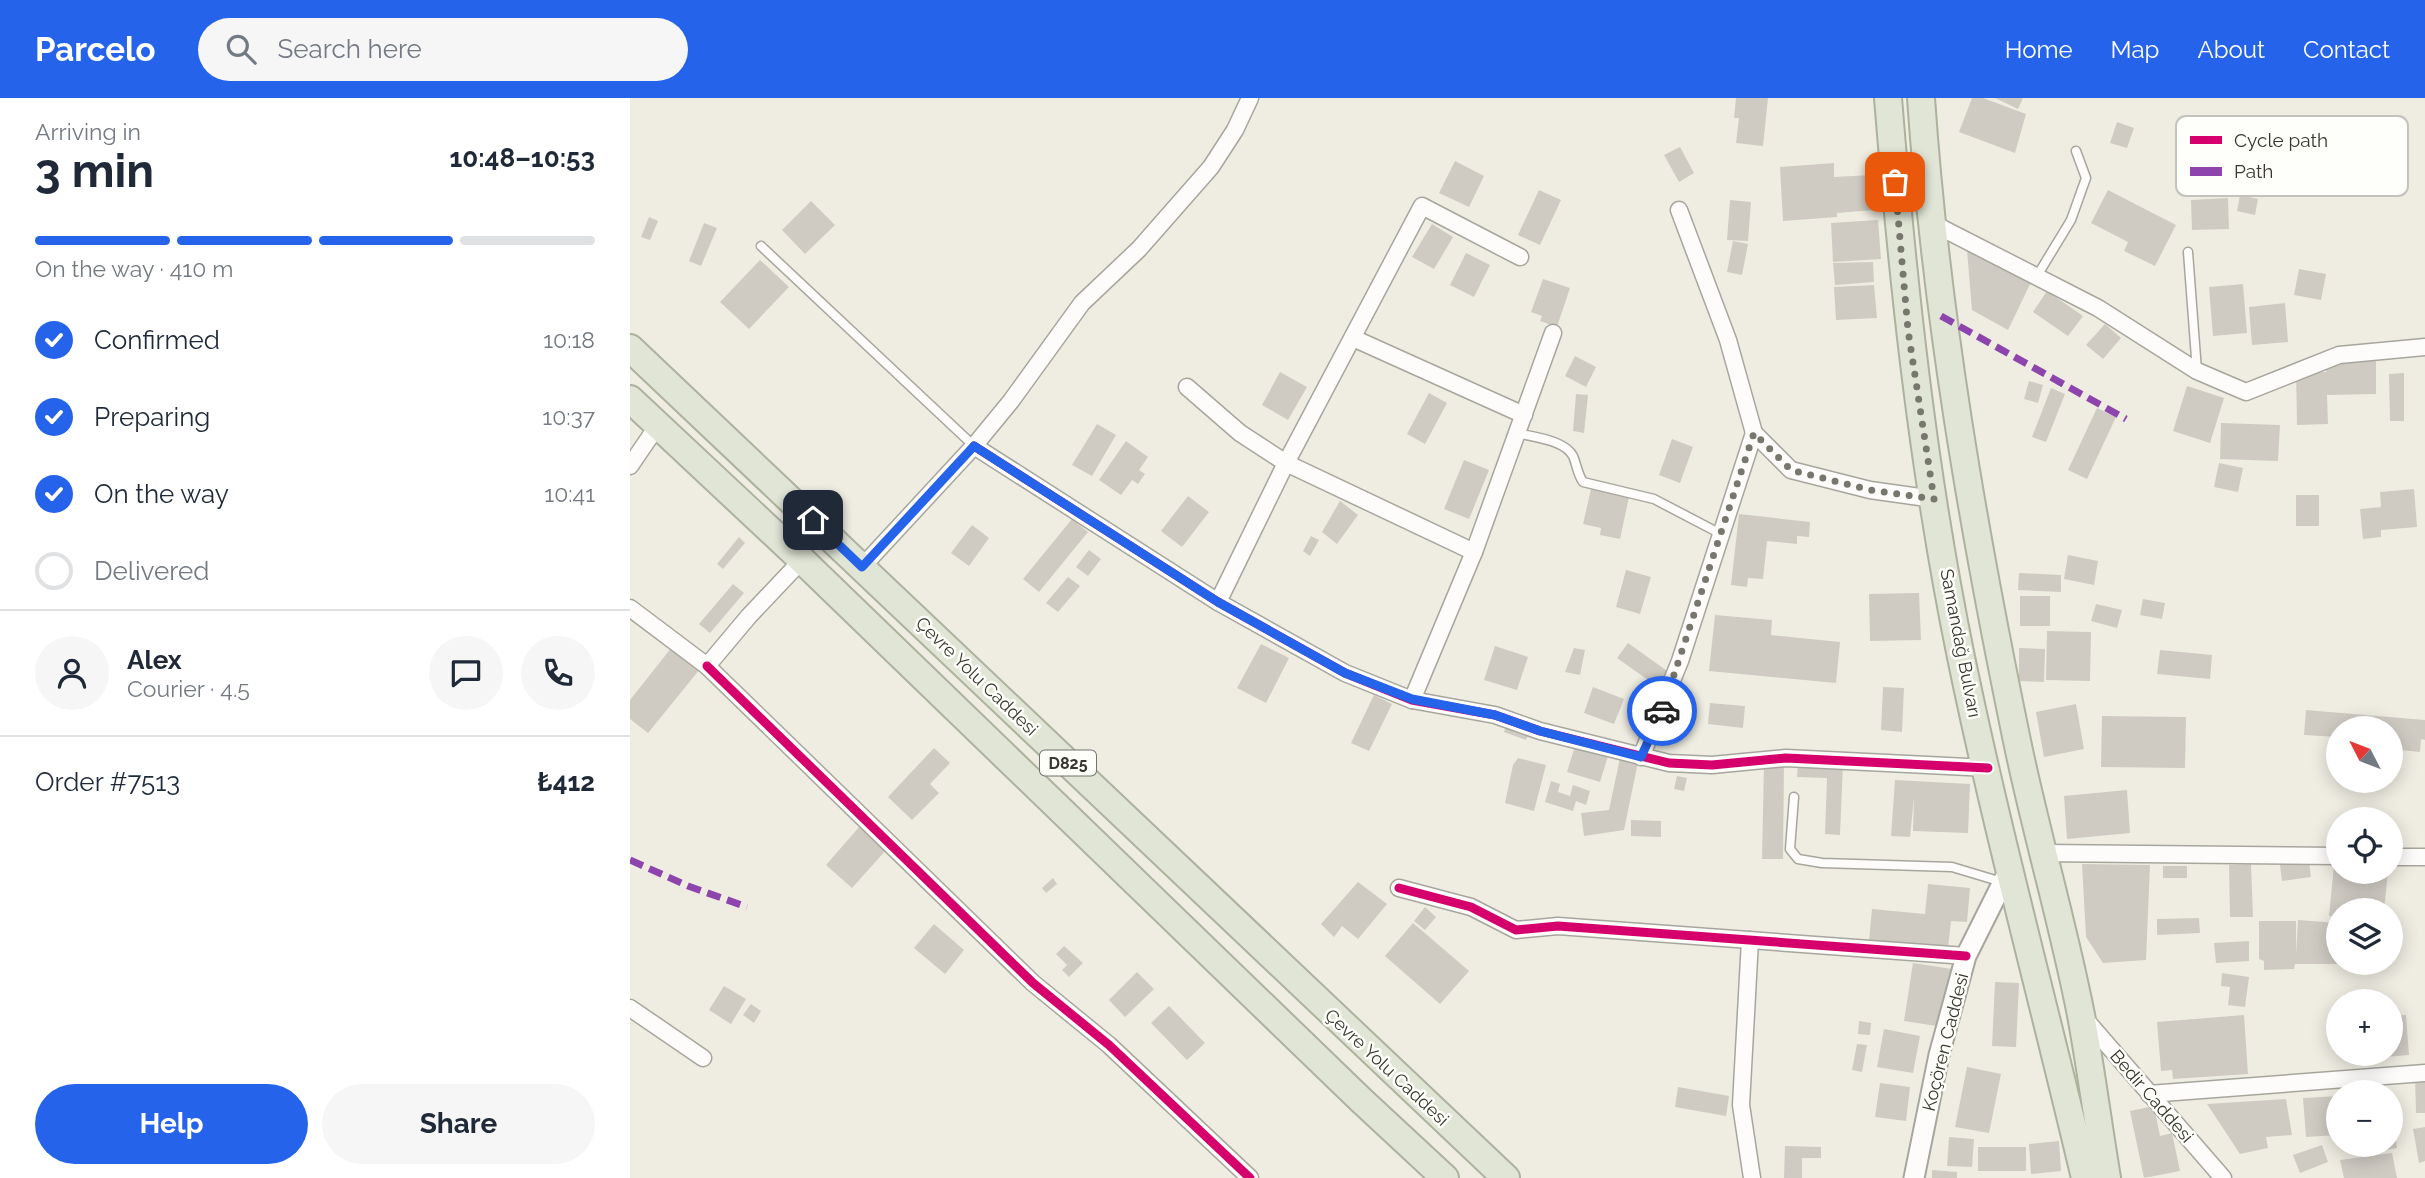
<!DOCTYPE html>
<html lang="en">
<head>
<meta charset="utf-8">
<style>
	body { margin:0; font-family:Raleway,sans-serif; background:#f6f6f7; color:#1f2937; height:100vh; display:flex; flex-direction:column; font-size:26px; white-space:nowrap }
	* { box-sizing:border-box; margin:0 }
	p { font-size:23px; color:#747a83 }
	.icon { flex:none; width:38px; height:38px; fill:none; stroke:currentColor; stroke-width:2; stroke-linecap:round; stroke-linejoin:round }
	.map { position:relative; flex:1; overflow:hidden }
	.details { display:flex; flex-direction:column; background:#fff; width:630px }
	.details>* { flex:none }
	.needle { width:46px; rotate:312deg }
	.tools { position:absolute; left:1696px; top:618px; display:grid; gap:14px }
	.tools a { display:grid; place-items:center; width:77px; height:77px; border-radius:50%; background:#fff; box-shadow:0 4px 18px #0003; font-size:35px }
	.pin { position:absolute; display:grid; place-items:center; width:60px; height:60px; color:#fff; margin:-30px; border-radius:14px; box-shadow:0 4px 10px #0006 }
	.courier { position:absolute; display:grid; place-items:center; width:70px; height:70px; margin:-35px; border:5px solid #2563eb; border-radius:50%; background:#fff; color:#222; box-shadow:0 2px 9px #0007 }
	.head em { font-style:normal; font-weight:700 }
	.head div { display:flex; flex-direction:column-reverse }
	.head { display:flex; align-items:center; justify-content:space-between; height:119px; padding:0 35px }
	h1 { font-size:46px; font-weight:700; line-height:52px }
	.bar { display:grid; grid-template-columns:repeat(4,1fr); gap:10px 7px; align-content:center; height:84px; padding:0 35px }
	.bar i { height:9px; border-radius:5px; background:#e0e1e3 }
	.bar .active { background:#2563eb }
	.bar p { grid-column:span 4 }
	.line { display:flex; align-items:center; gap:18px; padding:0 35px; border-top:2px solid #e0e1e3 }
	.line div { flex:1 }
	.round { display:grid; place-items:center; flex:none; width:74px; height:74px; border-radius:37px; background:#f6f6f7 }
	ol { padding:0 35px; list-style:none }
	li { display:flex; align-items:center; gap:21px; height:77px }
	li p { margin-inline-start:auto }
	li .icon { padding:7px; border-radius:50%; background:#2563eb; color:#fff; stroke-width:4 }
	li:last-child { color:#747a83 }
	li i { width:38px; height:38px; border:4px solid #e0e1e3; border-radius:50% }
	.button { display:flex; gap:14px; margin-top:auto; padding:14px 35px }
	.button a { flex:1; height:80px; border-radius:42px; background:#2563eb; color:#fff; font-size:28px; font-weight:700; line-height:80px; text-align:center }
	.button a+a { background:#f6f6f7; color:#1f2937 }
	header { display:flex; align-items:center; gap:42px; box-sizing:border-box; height:98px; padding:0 35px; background:#2563eb; color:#fff }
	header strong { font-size:33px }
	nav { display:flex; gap:38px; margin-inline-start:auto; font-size:24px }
	.search { width:490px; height:63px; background:#f6f6f7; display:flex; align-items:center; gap:18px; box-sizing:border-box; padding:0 24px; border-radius:38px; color:#747a83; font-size:26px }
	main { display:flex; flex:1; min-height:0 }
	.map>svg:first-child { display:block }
	.building { fill:#cfcbc3 }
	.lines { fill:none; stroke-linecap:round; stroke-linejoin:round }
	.service-casing { stroke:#a7a69d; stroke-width:11 }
	.minor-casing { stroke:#a7a69d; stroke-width:19 }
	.tertiary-casing { stroke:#a7a69d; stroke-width:23 }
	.trunk-casing { stroke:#acb29c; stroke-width:30 }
	.service { stroke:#fdfcfb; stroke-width:8 }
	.minor { stroke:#fdfcfb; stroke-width:16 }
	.tertiary { stroke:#fdfcfb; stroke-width:19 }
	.trunk { stroke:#e0e5d6; stroke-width:26 }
	.quiet { stroke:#8e44ad; stroke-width:7; stroke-dasharray:14 7; stroke-linecap:butt }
	.cycleway-casing { stroke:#fefefa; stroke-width:13 }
	.cycleway { stroke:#d6006c; stroke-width:9 }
	.done { stroke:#78776e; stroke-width:7; stroke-dasharray:0 12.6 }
	.route { stroke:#2563eb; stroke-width:9 }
	.labels { text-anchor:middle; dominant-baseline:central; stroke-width:5; stroke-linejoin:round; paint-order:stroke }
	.shield { fill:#fefefa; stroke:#73736c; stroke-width:2 }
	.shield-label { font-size:16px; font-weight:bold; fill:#38372f }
	.street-label { font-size:18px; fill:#38372f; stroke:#fefefa }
	.key { fill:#fefefa; stroke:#c3c2bd; stroke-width:2 }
	.key-label { font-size:19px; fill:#38372f }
</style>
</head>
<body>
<header>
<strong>Parcelo</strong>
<div class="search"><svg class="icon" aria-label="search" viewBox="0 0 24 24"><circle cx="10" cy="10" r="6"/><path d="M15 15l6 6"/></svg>Search here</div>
<nav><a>Home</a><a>Map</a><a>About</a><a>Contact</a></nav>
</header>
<main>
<section class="details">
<div class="head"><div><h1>3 min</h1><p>Arriving in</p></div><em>10:48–10:53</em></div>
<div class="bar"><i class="active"></i><i class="active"></i><i class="active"></i><i></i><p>On the way · 410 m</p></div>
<ol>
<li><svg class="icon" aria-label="check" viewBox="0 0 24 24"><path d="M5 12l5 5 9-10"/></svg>Confirmed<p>10:18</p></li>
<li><svg class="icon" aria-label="check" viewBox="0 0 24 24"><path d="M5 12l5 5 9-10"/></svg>Preparing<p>10:37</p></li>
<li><svg class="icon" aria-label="check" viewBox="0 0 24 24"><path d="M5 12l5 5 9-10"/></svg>On the way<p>10:41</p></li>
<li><i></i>Delivered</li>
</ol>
<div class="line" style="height:126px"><a class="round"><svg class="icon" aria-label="person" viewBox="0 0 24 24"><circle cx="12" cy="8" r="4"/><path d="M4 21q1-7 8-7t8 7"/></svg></a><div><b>Alex</b><p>Courier · 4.5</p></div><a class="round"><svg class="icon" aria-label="chat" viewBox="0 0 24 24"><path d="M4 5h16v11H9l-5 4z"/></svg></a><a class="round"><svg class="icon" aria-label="phone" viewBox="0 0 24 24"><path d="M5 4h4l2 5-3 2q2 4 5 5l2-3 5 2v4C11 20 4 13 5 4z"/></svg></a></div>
<div class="line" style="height:91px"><div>Order #7513</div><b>₺412</b></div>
<div class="button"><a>Help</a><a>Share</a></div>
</section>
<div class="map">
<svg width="1795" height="1080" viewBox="0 0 1795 1080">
	<rect width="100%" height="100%" fill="#efede2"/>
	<!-- building -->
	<g class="building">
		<path d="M1106,0H1138L1133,48L1106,45L1109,20H1104Z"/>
		<path d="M1342,0H1353L1396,16L1385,55L1329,34Z"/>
		<path d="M1365,0H1393L1388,11Z"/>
		<path d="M1487,24L1504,30L1497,50L1480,45Z"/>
		<path d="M1050,49L1064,75L1049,84L1034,57Z"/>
		<path d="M825,63L854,78L839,109L809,95Z"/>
		<path d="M1204,65V79L1242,77L1244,112L1207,115V119L1153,123L1150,69Z"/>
		<path d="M909,92L931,102L910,147L888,137Z"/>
		<path d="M1478,92L1546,127L1525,168L1494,153L1498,144L1461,125Z"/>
		<path d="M1610,97L1628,101L1625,117L1607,113Z"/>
		<path d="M1598,100L1599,131L1562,132L1561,102Z"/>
		<path d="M1100,102L1121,104L1118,143L1097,142Z"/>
		<path d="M181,103L205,127L175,156L152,132Z"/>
		<path d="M19,119L28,123L20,142L11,139Z"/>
		<path d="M1248,122L1251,161L1203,164L1201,125Z"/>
		<path d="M74,125L87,130L71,168L59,163Z"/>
		<path d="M802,126L823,139L804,171L782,159Z"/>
		<path d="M1103,143L1118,146L1112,177L1097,174Z"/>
		<path d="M1337,152L1402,182L1378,232L1342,212Z"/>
		<path d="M836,155L860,167L844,199L820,187Z"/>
		<path d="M130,162L159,189L119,231L90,204Z"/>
		<path d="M1243,164L1244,184L1205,187L1203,165Z"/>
		<path d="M1669,171L1696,176L1691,202L1664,197Z"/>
		<path d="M913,181L940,190L927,229L910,223L912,218L901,214Z"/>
		<path d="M1613,186L1617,235L1583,238L1579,189Z"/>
		<path d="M1244,187L1247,220L1206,222L1204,189Z"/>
		<path d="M1417,193L1453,218L1438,238L1403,214Z"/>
		<path d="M1655,205L1658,244L1622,247L1619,209Z"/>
		<path d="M1475,226L1491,240L1473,261L1456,247Z"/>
		<path d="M945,258L966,269L956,289L935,278Z"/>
		<path d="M1746,262V296L1697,297L1698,326L1667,327L1666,274H1696V264Z"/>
		<path d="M650,274L677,289L658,322L632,307Z"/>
		<path d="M1774,275V323H1760L1759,276Z"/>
		<path d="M1399,283L1413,287L1408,305L1394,301Z"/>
		<path d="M1557,288L1594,300L1580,345L1543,333Z"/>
		<path d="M1421,290L1435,296L1416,344L1402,339Z"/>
		<path d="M799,295L817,305L795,346L777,336Z"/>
		<path d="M946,296L958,297L954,335L943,333Z"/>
		<path d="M1467,310L1486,319L1457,381L1438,372Z"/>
		<path d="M1591,325L1650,327L1648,363L1590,361Z"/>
		<path d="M467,326L486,337L462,378L442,367Z"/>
		<path d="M1042,341L1063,349L1050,385L1029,377Z"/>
		<path d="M496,343L518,359L509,372L515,376L508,386L502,382L491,397L469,382Z"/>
		<path d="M834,362L859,372L839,421L814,411Z"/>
		<path d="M1589,365L1613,370L1608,394L1584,389Z"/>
		<path d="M961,391L999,399L990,441L970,437L971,430L953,426Z"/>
		<path d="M1784,391L1787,429L1751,432V439L1733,441L1730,411L1751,409L1750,394Z"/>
		<rect x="1666" y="397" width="23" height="31"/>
		<path d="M558,398L579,414L552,449L531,433Z"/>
		<path d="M710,403L728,417L707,446L692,434Z"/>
		<path d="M1109,416L1180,424L1179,439L1167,438V446L1137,443L1133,481L1118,480L1117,489L1101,487Z"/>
		<path d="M442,421L458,434L409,494L393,481Z"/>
		<path d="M342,427L359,440L339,468L321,455Z"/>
		<path d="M681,438L689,442L680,458L673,453Z"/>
		<path d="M109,439L115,445L93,471L87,466Z"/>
		<path d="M459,452L471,461L458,478L446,469Z"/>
		<path d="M1438,457L1468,463L1464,487L1434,481Z"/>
		<path d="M996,472L1021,479L1010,516L986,509Z"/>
		<path d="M1389,475L1431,477V494L1388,492Z"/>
		<path d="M438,479L450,488L428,514L416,505Z"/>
		<path d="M103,486L114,495L80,535L69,526Z"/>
		<path d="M1289,495L1291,542L1240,543L1239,496Z"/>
		<rect x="1390" y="498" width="30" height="30"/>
		<path d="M1513,501L1535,505L1532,521L1510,517Z"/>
		<path d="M1466,506L1492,512L1487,530L1461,523Z"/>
		<path d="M1085,517L1142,522L1141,537L1210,544L1206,585L1079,573Z"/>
		<path d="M1417,533L1461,534L1460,583L1416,582Z"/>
		<path d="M998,545L1040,575L1028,610L1010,602L1018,582L987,560Z"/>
		<path d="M631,546L659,560L636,605L607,590Z"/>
		<path d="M865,548L898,559L887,592L854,582Z"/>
		<path d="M42,549L70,571L18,635L0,621V602Z"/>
		<path d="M944,550L955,552L950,577L935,574Z"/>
		<path d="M1389,550L1415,551L1414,584L1389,583Z"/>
		<path d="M1530,552L1582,557L1580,581L1527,576Z"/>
		<path d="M963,589L994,601L984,626L954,615Z"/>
		<path d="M1253,589L1274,590L1272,634L1251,632Z"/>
		<path d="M744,597L762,606L739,653L721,645Z"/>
		<path d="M1080,605L1115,608L1113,630L1078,626Z"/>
		<path d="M1446,606L1454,651L1414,659L1406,614Z"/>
		<path d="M1676,612L1795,622V642L1791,641L1790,654L1760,651V630H1708V639L1674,637Z"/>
		<path d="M1472,618L1556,619L1555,670L1471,669Z"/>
		<path d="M876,627L899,634L896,642L874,634Z"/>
		<path d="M945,648L978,658L970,684L937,674Z"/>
		<path d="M304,650L320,665L300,686L309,695L282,722L258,699Z"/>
		<path d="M888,660L916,667L904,713L875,705L883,667Z"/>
		<path d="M990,660L1008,664L994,732L954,738L951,715L979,712Z"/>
		<path d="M1168,664L1213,666L1210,737L1195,736L1197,680L1167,679Z"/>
		<path d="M1134,665H1154L1153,761H1132Z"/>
		<path d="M1047,678L1057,680L1054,693L1044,691Z"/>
		<path d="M1265,682L1340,686L1338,735L1283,733L1284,699L1280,739L1261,738Z"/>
		<path d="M921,683L930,686L928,694L940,698L943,687L960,693L956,707L946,703L943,713L915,704Z"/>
		<path d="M1497,692L1500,735L1437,741L1434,698Z"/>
		<path d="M1001,722L1031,723V739L1001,738Z"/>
		<path d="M230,728L257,751L222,790L196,767Z"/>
		<path d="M1679,763L1681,779L1652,783L1650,767Z"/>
		<path d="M1452,766L1520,767L1516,862L1473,865L1456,839Z"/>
		<path d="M1621,766L1623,819H1600L1599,767Z"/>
		<path d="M1704,767H1708V774H1758L1754,812H1708V819L1699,818Z"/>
		<rect x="1533" y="768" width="24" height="12"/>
		<path d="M423,780L427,786L416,795L412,790Z"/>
		<path d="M728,784L757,806L728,841L712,828L704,839L691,826Z"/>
		<path d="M1298,786L1340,790L1337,824L1321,823L1318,850L1239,843L1242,811L1295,816Z"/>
		<path d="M795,809L806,819L795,832L784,823Z"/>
		<path d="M1569,820L1570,835L1527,837V821Z"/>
		<path d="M1668,822L1708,825V866H1665L1664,871L1634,872V863L1629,861V823H1666V857Z"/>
		<path d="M783,825L839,873L810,906L755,858Z"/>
		<path d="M304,826L334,852L315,876L284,850Z"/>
		<path d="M1619,843V863L1586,865L1584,845Z"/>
		<path d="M434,848L453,865L439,879L432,872L437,867L426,856Z"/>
		<path d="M1283,865L1322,871L1313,929L1274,923Z"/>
		<path d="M507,874L524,891L495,919L479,902Z"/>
		<path d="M1592,875L1619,879L1615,909L1598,907L1600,889L1591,888Z"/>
		<path d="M1365,884L1389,885L1386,949L1362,948Z"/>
		<path d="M94,888L116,901L101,926L79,912Z"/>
		<path d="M121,906L131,913L124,925L113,917Z"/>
		<path d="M539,908L575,945L557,962L521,925Z"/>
		<path d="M1614,917L1618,976L1543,981L1542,972L1531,973L1527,924Z"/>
		<path d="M1776,917L1779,957L1731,961L1730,956H1760V918Z"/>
		<path d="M1229,923L1241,925L1240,937L1228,936Z"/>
		<path d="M1254,931L1290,938L1283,975L1247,969Z"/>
		<path d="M1227,946L1237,947L1232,974L1222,972Z"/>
		<path d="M1337,969L1371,976L1359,1035L1325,1029Z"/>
		<path d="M1785,978H1795V1015H1786Z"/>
		<path d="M1250,985L1280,989L1276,1023L1245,1019Z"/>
		<path d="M1048,989L1099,998L1096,1018L1045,1009Z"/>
		<path d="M1708,998V1037L1676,1039L1673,1000Z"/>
		<path d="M1656,1001L1662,1037L1636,1039L1638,1050L1610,1056L1577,1006Z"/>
		<path d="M1524,1008L1530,1038L1542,1035L1550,1073L1514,1080L1500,1013Z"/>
		<path d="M1795,1029V1063L1789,1065L1783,1031Z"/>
		<path d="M1765,1034L1767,1050L1736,1055L1735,1046H1760V1035Z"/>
		<path d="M1319,1039L1344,1041L1342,1069L1317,1068Z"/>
		<path d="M1429,1043L1431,1073L1401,1076L1399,1046Z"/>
		<path d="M1692,1047L1698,1064L1670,1075L1663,1057Z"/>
		<path d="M1155,1048L1191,1049V1060H1172V1080H1154Z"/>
		<rect x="1348" y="1049" width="48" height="24"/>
		<path d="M1762,1055L1767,1080H1714L1710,1062Z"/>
		<path d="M1302,1072L1327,1074V1080H1302Z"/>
	</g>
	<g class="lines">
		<!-- service casing -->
		<g class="service-casing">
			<g id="service">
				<path d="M131,148L344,348"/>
				<path d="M1558,154L1567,273"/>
				<path d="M1407,178L1441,122L1456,80L1446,53"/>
				<path d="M887,335C903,339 935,342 943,358C947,367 947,375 953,384L1024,401L1089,435"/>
				<path d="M1164,699L1160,751L1168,761L1192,765L1322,769L1372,784"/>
			</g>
		</g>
		<!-- minor casing -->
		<g class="minor-casing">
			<g id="minor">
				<path d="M1049,112L1098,242L1124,335L1161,372L1240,392L1304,401"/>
				<path d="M1300,124L1468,210L1567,273L1616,294L1709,257L1795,249"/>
				<path d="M723,240L894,317"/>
				<path d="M557,289L610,335L656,365L844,454"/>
				<path d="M344,348L588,504L715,575L782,602L865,617L910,633L1039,665L1082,667L1156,660L1358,670"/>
				<path d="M0,368L28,327"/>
				<path d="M232,469L344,348L381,303L452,205L509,151L581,69L605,32L620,0"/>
				<path d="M588,504L656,365L792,108L890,159"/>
				<path d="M0,510L77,568L119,518L172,462"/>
				<path d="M77,568L403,885L479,947L620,1080"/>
				<path d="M782,602L844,454L923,235"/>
				<path d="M1011,659L1050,563L1124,335"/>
				<path d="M1414,755L1708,758"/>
				<path d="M1760,759H1795"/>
				<path d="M769,790L841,809L886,832L928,828L1336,858"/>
				<path d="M1120,842L1111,1007L1122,1080"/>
				<path d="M0,910L73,960"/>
				<path d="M1455,921L1593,1080"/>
				<path d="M1519,996L1795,975"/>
			</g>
		</g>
		<!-- tertiary casing -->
		<g class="tertiary-casing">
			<path id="tertiary" d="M1284,1080L1309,957L1336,858L1378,774"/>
		</g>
		<!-- trunk casing -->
		<g class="trunk-casing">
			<g id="trunk">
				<path d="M1258,0C1273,187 1293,374 1331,559C1367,734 1414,906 1455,1080"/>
				<path d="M1291,0C1306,217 1343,430 1387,643C1406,735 1433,825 1451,917C1461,971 1468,1026 1477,1080"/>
				<path d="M0,250L876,1080"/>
				<path d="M0,301L172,462L731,1002L815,1080"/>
			</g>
		</g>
		<!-- service -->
		<use href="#service" class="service"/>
		<!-- minor -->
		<use href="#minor" class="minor"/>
		<!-- tertiary -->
		<use href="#tertiary" class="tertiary"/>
		<!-- trunk -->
		<use href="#trunk" class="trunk"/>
		<!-- quiet -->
		<g class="quiet">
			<path d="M1311,218L1496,321"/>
			<path d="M0,762L58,788L117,809"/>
		</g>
		<!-- cycleway casing -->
		<g class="cycleway-casing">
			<g id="cycleway">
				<path d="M344,348L588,504L715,575L782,602L865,617L910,633L1039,665L1082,667L1156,660L1358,670"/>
				<path d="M77,568L403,885L479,947L620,1080"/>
				<path d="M769,790L841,809L886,832L928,828L1336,858"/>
			</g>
		</g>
		<!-- cycleway -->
		<use href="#cycleway" class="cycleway"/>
	</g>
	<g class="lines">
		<!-- done -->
		<path class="done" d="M1032,613L1124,335L1161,372L1240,392L1304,401L1278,232L1265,84"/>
		<!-- route -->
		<path class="route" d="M183,422L232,469L344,348L588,504L715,575L782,601L865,617L910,633L1011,659L1032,613"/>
	</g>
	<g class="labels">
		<!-- shield labels -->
		<rect class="shield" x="410" y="652.5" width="56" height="25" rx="5"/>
		<g class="shield-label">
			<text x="438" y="665">D825</text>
		</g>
		<!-- street labels -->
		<g class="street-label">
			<text transform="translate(1331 545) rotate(79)">Samandağ Bulvarı</text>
			<text transform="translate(347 578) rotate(44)">Çevre Yolu Caddesi</text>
			<text transform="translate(1315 944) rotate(-76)">Koçören Caddesi</text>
			<text transform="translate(757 969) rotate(43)">Çevre Yolu Caddesi</text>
			<text transform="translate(1522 998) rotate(49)">Bedir Caddesi</text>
		</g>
	</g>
	<!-- legend -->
	<rect x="1546" y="18" width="232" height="80" rx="10" class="key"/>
	<rect x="1560" y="38" width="32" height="8" fill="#d6006c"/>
	<rect x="1560" y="69" width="32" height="9" fill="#8e44ad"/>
	<g class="key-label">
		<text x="1604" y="49">Cycle path</text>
		<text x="1604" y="80">Path</text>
	</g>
</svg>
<div class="tools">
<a><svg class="needle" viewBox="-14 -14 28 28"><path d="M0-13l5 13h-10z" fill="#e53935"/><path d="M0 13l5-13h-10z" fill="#747a83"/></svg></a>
<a><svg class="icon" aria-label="locate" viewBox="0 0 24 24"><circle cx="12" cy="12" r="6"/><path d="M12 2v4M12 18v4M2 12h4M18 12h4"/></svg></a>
<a><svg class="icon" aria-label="layers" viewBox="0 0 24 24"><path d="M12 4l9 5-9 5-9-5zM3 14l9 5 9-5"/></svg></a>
<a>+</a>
<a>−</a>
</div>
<div class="pin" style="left:1265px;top:84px;background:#ea580c"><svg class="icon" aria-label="bag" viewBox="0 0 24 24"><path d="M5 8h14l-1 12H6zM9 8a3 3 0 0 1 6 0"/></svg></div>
<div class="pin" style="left:183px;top:422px;background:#1f2937"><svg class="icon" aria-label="home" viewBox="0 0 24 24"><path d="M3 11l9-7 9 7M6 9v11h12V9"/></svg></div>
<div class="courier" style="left:1032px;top:613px"><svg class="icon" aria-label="car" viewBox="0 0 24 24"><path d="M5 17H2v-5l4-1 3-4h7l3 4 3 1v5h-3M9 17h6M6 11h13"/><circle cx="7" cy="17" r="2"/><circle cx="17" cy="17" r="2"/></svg></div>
</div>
</main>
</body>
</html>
